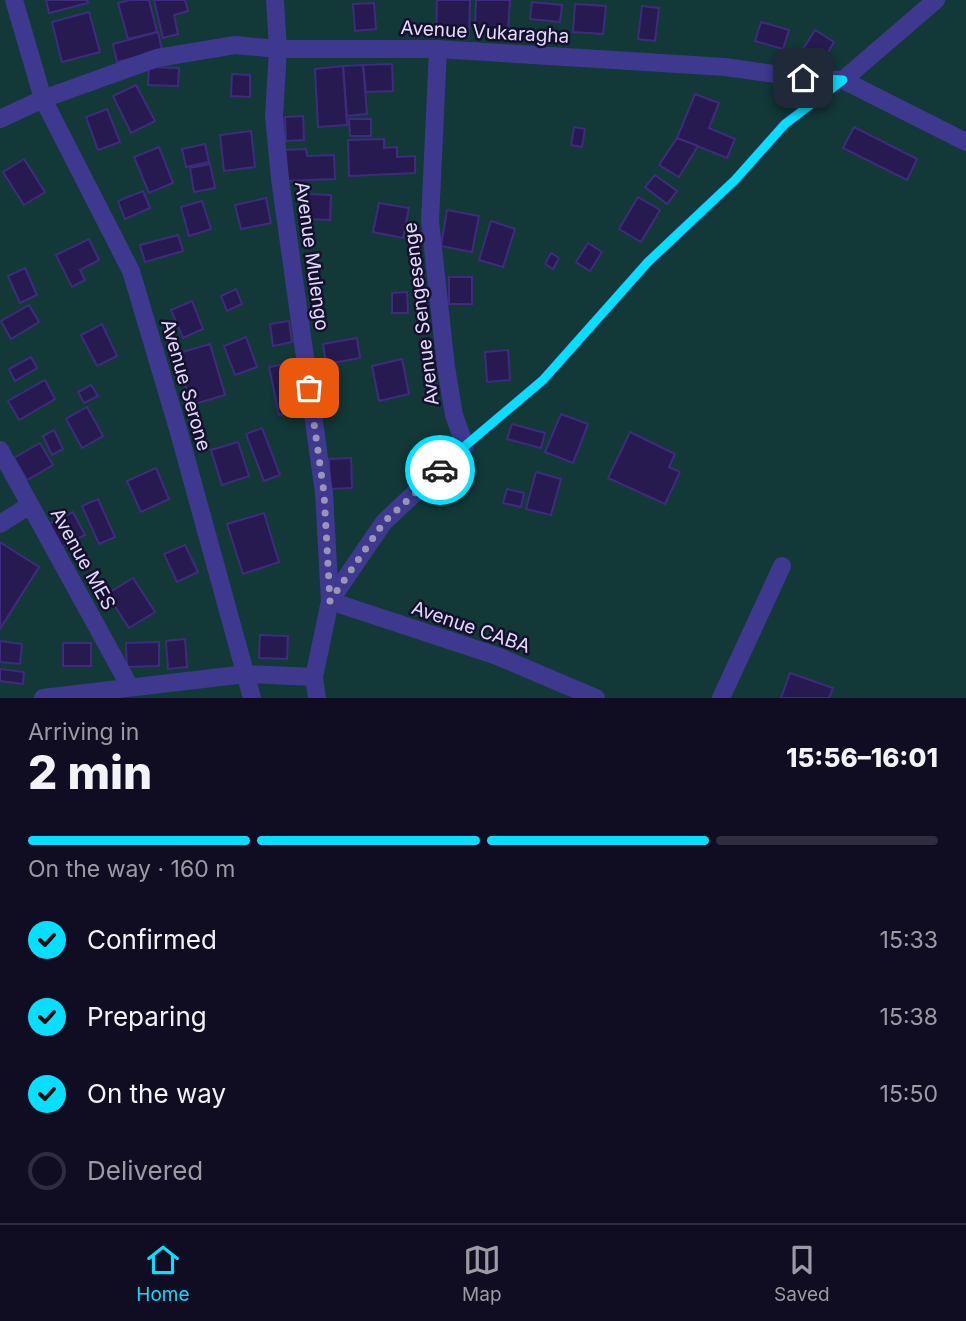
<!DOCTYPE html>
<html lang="en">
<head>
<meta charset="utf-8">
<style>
	body { margin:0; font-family:Inter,sans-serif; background:#19152a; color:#f1f3f6; height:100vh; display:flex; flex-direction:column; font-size:26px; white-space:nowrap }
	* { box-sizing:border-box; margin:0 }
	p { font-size:23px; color:#9c9ba5 }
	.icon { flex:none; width:38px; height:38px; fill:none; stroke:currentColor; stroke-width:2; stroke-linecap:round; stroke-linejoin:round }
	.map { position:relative; height:698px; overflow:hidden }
	.details { display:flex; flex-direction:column; background:#100c22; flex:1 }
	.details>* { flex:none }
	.pin { position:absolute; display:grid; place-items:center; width:60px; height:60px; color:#fff; margin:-30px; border-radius:14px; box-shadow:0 4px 10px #0006 }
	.courier { position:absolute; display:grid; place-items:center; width:70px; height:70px; margin:-35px; border:5px solid #08deff; border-radius:50%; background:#fff; color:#222; box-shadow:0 2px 9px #0007 }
	.head em { font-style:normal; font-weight:800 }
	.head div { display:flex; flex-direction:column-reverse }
	.head { display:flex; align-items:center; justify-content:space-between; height:119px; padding:0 28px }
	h1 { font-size:46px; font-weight:800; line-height:52px }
	.bar { display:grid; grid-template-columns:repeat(4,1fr); gap:10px 7px; align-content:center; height:84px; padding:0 28px }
	.bar i { height:9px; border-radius:5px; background:#302c40 }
	.bar .current { background:#08deff }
	.bar p { grid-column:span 4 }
	ol { padding:0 28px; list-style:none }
	li { display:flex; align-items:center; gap:21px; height:77px }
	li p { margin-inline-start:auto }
	li .icon { padding:7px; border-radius:50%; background:#08deff; color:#111; stroke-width:4 }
	li:last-child { color:#9c9ba5 }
	li i { width:38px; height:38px; border:4px solid #302c40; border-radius:50% }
	.tab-bar { display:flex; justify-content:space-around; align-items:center; height:98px; border-top:2px solid #302c40; background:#100c22; font-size:19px; color:#9c9ba5 }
	.tab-bar a { display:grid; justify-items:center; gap:4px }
	.tab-bar .current { color:#08deff }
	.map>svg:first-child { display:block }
	.green { fill:#123838 }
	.building { fill:#271a50; stroke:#3e2b7d; stroke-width:2 }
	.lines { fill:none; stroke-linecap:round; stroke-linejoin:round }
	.service { stroke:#3e388f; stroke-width:10 }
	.minor { stroke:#3e388f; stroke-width:18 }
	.done { stroke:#9a95b6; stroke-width:7; stroke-dasharray:0 12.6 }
	.route { stroke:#08deff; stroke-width:9 }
	.labels { text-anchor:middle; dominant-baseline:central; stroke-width:5; stroke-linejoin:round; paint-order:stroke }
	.street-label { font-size:19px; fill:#e1dcff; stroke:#16102d }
</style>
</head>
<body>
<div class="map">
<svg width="966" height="698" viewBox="0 0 966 698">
	<rect width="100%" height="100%" fill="#16102d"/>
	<!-- green -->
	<rect class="green" x="0" y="0" width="966" height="698"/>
	<!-- building -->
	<g class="building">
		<path d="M46,0H87L88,3L49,13Z"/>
		<path d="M130,0H149L157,32L128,39L118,3Z"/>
		<path d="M154,0H185L188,11L174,15L178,34L163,38Z"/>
		<path d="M437,0H470L469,36L436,35Z"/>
		<path d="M476,0H510L508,29L475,28Z"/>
		<path d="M532,2L562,5L560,22L530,19Z"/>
		<path d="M374,3L376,29L355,31L353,4Z"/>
		<path d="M575,4L606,6L603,34L573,32Z"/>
		<path d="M642,6L659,8L655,41L638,39Z"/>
		<path d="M89,12L100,52L62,62L52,22Z"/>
		<path d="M761,22L789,30L783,49L755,41Z"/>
		<path d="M815,30L834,42L818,69L798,57Z"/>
		<path d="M158,32L162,50L117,62L113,44Z"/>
		<path d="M392,64L393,91L366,92L363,65Z"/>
		<path d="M363,65L367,114L347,116L343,66Z"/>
		<path d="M343,66L347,125L318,127L315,69Z"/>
		<path d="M149,67L179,68L178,86L148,85Z"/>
		<path d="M232,74L250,75V97L231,96Z"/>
		<path d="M136,85L155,121L131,133L113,96Z"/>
		<path d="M695,94L719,103L709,128L735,139L727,158L677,138Z"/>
		<path d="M107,109L120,142L98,150L86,117Z"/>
		<path d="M303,116L304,140L286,141L285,117Z"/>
		<path d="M349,119H371V136H350Z"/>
		<path d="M574,127L585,129L582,147L571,145Z"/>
		<path d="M854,127L917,159L907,180L843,148Z"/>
		<path d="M251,131L255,167L224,171L220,135Z"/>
		<path d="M677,138L698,146L679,177L659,165Z"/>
		<path d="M384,139V148L397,147V157L415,156V173L349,176L348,140Z"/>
		<path d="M205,144L209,162L186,167L182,149Z"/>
		<path d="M159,147L173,183L149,193L134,157Z"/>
		<path d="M306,149L307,156L334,155L335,179L286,181L284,150Z"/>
		<path d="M24,159L45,192L24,205L3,172Z"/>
		<path d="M210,164L215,188L194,192L190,168Z"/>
		<path d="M655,175L677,191L667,204L645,187Z"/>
		<path d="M143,191L150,208L125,219L118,201Z"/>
		<path d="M306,194L331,195L330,220L305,219Z"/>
		<path d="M638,197L660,210L641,242L619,229Z"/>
		<path d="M266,198L271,223L241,229L235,205Z"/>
		<path d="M202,201L211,229L189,236L181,207Z"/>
		<path d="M379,203L409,208L403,238L373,232Z"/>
		<path d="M447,210L479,216L472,252L441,246Z"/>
		<path d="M491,221L515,229L503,267L479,260Z"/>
		<path d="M178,235L183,251L145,262L140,245Z"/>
		<path d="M89,239L99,260L80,270L85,280L72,287L56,255Z"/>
		<path d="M588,243L602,252L590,271L576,262Z"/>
		<path d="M551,253L559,258L553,269L545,264Z"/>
		<path d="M25,268L37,295L20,303L8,276Z"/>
		<rect x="449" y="277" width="23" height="27"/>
		<path d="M236,289L242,304L227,311L221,296Z"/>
		<path d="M407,292L408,313H392V293Z"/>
		<path d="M192,301L203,329L183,338L171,310Z"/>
		<path d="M29,305L39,322L11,339L1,321Z"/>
		<path d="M289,321L292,342L273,346L270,324Z"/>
		<path d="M102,324L117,356L97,366L81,335Z"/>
		<path d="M246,337L257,367L235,375L224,346Z"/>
		<path d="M357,338L360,358L326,364L323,344Z"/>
		<path d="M210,344L225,395L191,405L176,354Z"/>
		<path d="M508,350L510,380L487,382L485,352Z"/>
		<path d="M31,357L37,368L15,381L9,369Z"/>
		<path d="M402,359L409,394L379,401L372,366Z"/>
		<path d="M291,363L300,410L279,415L269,367Z"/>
		<path d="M45,380L55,399L19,420L8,401Z"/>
		<path d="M91,385L98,396L84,403L78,392Z"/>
		<path d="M87,407L103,436L82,448L66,419Z"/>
		<path d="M561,414L588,424L573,463L545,452Z"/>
		<path d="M512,424L545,433L541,448L507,439Z"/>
		<path d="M262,428L280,475L264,481L246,434Z"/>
		<path d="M54,430L63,449L52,455L43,436Z"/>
		<path d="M630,432L675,454L669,467L680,472L665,504L608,478Z"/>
		<path d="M238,442L249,476L222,485L211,450Z"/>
		<path d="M40,443L53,465L27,480L14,458Z"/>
		<path d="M351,458L352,488L330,489L329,459Z"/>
		<path d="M156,468L169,499L141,512L127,481Z"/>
		<path d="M536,472L561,479L551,515L526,509Z"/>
		<path d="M507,489L524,493L521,507L503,503Z"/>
		<path d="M98,499L115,537L99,544L82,506Z"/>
		<path d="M73,512L85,535L59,548L47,525Z"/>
		<path d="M264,513L279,562L243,574L227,524Z"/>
		<path d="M0,542L39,567L0,629Z"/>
		<path d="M185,545L198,572L177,582L164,554Z"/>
		<path d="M133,578L155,612L129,628L107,594Z"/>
		<path d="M260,635L288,636L287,659L259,658Z"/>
		<path d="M185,639L187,667L168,669L166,641Z"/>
		<path d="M0,641L22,644L20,664L0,662Z"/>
		<path d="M159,642V666L127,667L126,643Z"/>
		<rect x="63" y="643" width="28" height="23"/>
		<path d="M0,669L24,672L23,684L0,681Z"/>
		<path d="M790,673L833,688L829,698H781Z"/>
	</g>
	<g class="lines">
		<!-- service -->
		<path class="service" d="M465,446L543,380L648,262L735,180L785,124L843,80"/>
		<!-- minor -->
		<g class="minor">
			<path d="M14,0L43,99L131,271L178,429L252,698"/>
			<path d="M275,0L278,49L274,116L280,179L324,493L330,601"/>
			<path d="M843,80L936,0"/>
			<path d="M0,119L43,99L157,58L235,45L278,49H438L725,67L803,78L843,80L966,142"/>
			<path d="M0,450L130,687"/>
			<path d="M0,524L30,505"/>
			<path d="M330,601L497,656L596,698"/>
			<path d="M43,698L246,674L314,677"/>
			<path d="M317,698L314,677L330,601L384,522L465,446L454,415L446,367L430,221L438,49"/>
			<path d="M721,698L782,566"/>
		</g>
	</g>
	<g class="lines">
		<!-- done -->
		<path class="done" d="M309,388L324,493L330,601L384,522L440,470"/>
		<!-- route -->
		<path class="route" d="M440,470L465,446L543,380L648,262L735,180L785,124L843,80L803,78"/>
	</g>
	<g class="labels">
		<!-- street labels -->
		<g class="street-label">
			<text transform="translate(485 32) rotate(3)">Avenue Vukaragha</text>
			<text transform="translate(312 256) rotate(82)">Avenue Mulengo</text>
			<text transform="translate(421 314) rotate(-97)">Avenue Sengesenge</text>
			<text transform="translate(186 385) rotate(74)">Avenue Serone</text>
			<text transform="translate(83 559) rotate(61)">Avenue MES</text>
			<text transform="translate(471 627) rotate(19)">Avenue CABA</text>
		</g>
	</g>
</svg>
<div class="pin" style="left:309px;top:388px;background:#ea580c"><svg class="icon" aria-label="bag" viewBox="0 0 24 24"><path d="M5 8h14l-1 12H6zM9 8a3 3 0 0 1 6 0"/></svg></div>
<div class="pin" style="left:803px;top:78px;background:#1f2937"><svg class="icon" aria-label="home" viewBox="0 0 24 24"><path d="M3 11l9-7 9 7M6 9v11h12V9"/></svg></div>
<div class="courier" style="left:440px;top:470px"><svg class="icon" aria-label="car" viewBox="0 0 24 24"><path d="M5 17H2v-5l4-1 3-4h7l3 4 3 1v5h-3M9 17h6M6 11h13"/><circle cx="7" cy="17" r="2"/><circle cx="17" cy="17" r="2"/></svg></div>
</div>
<section class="details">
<div class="head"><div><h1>2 min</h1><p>Arriving in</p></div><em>15:56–16:01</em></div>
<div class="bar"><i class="current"></i><i class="current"></i><i class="current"></i><i></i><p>On the way · 160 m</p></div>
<ol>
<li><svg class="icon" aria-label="check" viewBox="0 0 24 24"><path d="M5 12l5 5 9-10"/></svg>Confirmed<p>15:33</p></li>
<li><svg class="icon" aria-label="check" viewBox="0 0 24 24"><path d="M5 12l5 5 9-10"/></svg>Preparing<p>15:38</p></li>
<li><svg class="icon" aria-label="check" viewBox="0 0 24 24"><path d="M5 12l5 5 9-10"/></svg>On the way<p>15:50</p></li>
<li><i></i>Delivered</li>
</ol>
</section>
<nav class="tab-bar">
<a class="current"><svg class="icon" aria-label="home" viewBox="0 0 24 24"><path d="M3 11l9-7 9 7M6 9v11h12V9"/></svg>Home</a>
<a><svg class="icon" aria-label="map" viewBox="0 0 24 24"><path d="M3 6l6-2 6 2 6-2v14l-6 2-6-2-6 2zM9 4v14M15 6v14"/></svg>Map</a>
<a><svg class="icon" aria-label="saved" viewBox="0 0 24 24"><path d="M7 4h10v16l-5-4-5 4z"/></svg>Saved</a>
</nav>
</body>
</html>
